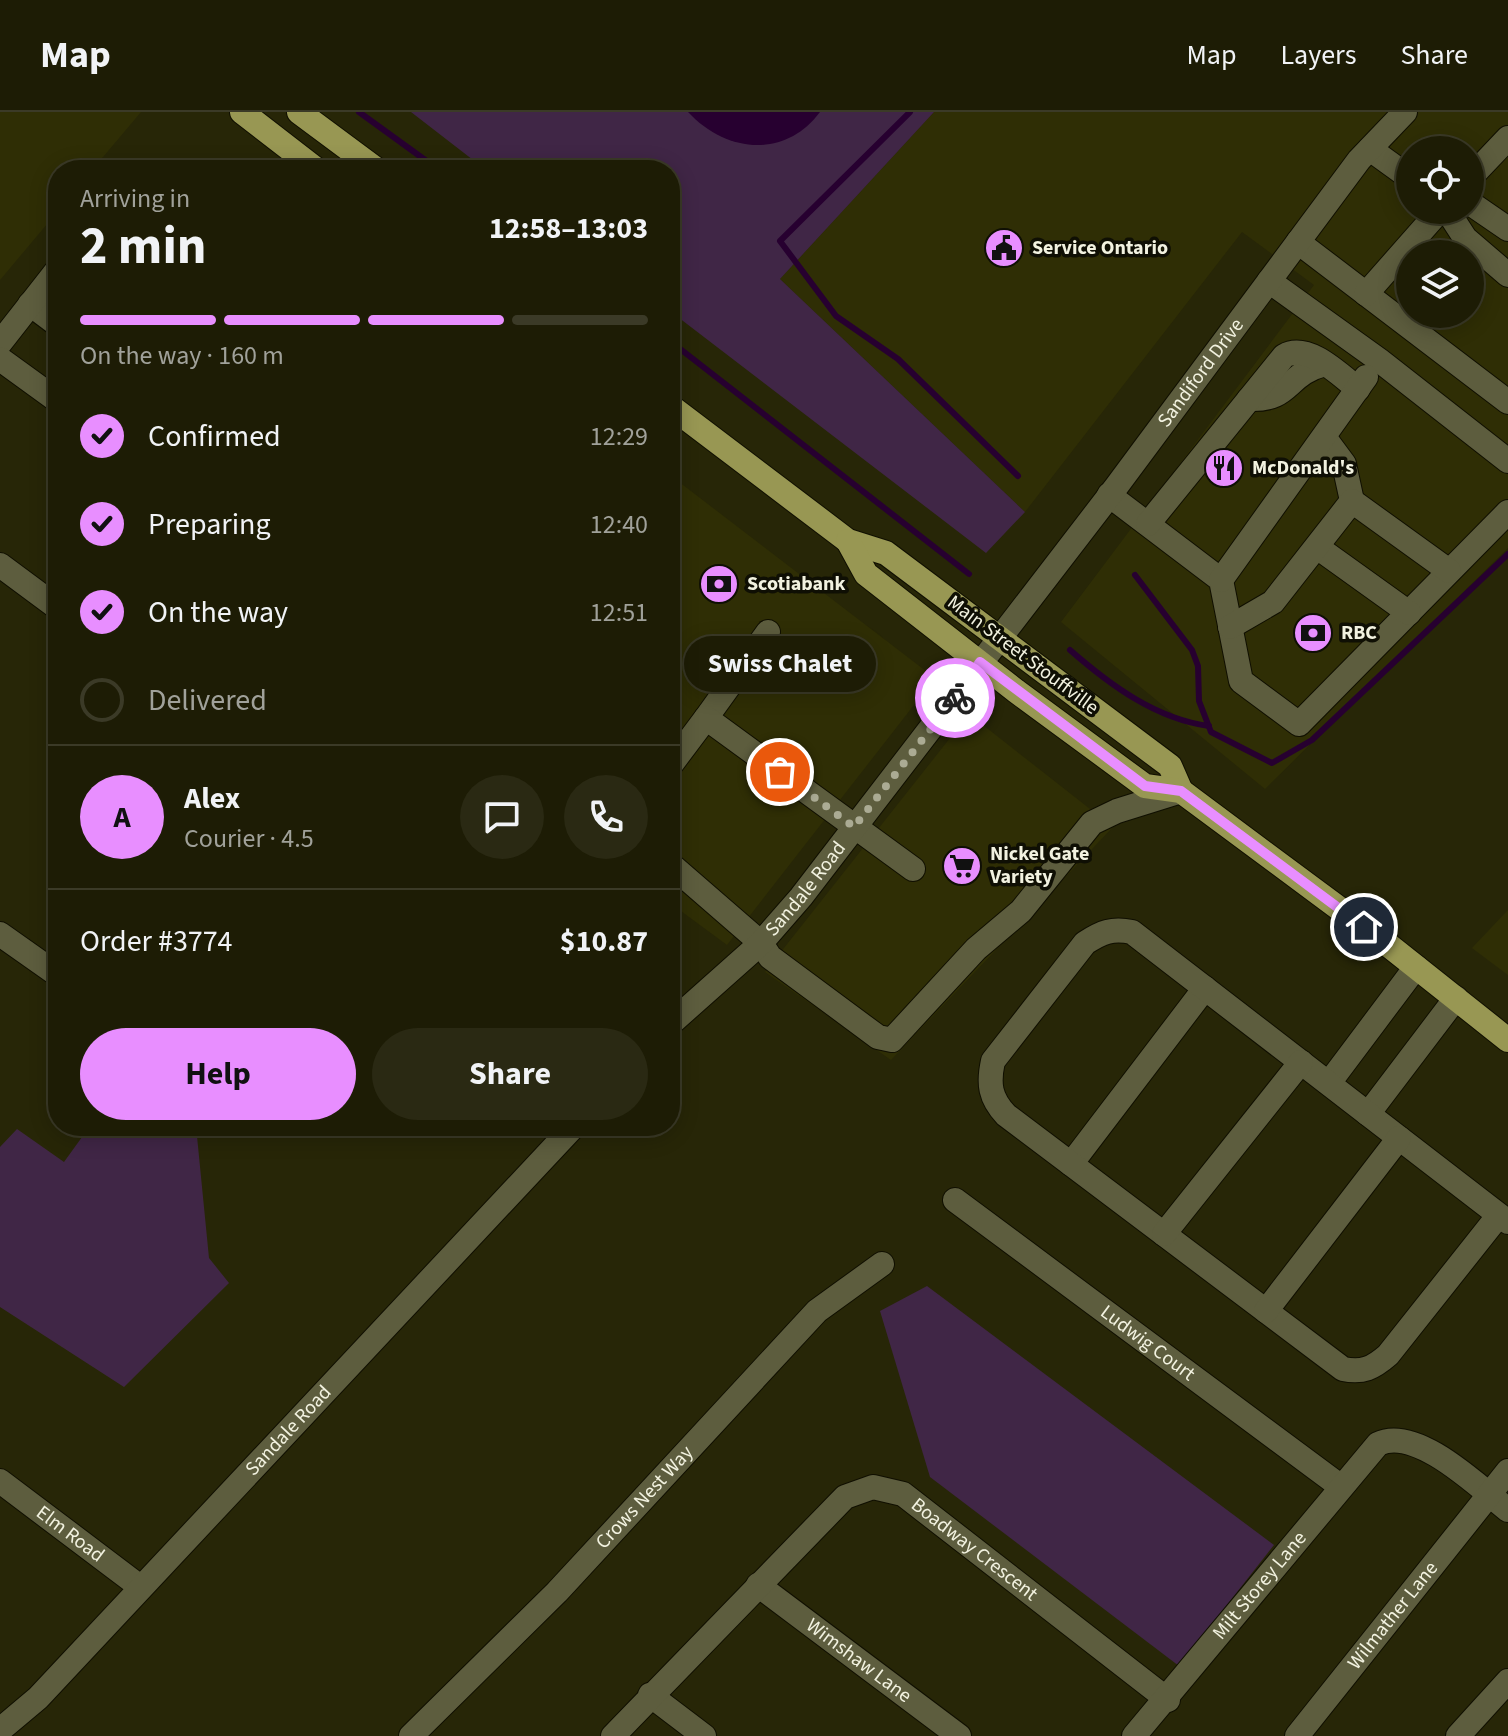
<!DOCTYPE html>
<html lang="en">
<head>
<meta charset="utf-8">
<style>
	body { margin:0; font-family:"Source Sans 3",sans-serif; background:#2a2913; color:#f1f3f6; height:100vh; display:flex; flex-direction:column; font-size:30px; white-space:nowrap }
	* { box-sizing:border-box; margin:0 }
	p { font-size:26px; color:#a0a19a }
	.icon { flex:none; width:44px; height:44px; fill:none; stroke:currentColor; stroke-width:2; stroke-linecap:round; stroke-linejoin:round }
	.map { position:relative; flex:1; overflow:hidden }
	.drawer { position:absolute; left:48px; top:48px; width:632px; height:976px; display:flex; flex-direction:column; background:#1d1c05; border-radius:32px; box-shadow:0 4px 20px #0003,0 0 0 2px #3b3a27 }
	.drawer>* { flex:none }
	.buttons { position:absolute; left:1396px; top:24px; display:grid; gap:16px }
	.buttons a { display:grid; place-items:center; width:88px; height:88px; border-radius:50%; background:#1d1c05; box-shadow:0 4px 20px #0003,0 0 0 2px #3b3a27; font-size:40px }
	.pin { position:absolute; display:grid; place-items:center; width:68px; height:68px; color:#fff; margin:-34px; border:4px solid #fff; border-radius:50%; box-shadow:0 2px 8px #0007 }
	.courier { position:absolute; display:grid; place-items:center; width:80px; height:80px; margin:-40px; border:6px solid #e88eff; border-radius:50%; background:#fff; color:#222; box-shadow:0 2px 10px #0007 }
	.bubble { position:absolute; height:56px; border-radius:28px; background:#1d1c05; box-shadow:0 4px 20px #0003,0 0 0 2px #3b3a27; font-size:26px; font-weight:700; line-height:56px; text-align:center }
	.headline em { font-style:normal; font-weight:700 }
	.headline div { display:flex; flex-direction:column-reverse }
	.headline { display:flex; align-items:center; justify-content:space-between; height:136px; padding:0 32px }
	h1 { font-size:52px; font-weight:700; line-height:60px }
	.bar { display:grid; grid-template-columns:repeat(4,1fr); gap:12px 8px; align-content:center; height:96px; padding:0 32px }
	.bar i { height:10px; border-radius:6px; background:#3b3a27 }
	.bar .selected { background:#e88eff }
	.bar p { grid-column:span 4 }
	.line { display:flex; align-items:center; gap:20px; padding:0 32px; border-top:2px solid #3b3a27 }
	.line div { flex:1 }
	.round { display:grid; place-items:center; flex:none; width:84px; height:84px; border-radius:42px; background:#2a2913 }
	ol { padding:0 32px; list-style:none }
	li { display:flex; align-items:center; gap:24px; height:88px }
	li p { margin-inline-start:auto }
	li .icon { padding:8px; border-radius:50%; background:#e88eff; color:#111; stroke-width:4 }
	li:last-child { color:#a0a19a }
	li i { width:44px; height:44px; border:4px solid #3b3a27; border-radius:50% }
	.action { display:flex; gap:16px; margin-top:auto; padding:16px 32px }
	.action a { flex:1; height:92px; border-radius:48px; background:#e88eff; color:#111; font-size:32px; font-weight:700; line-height:92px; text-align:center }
	.action a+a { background:#2a2913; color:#f1f3f6 }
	header { display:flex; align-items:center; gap:48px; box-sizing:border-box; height:112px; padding:0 40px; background:#1d1c05; border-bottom:2px solid #3b3a27 }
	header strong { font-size:38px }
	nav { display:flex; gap:44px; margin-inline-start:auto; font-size:28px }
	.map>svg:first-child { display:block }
	.built { fill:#2f2e05; fill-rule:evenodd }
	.green { fill:#402646 }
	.water { fill:#270030 }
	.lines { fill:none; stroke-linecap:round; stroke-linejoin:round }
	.stream { stroke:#270030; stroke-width:6 }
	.minor-casing { stroke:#100f00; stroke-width:26 }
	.major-casing { stroke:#100f00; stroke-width:26 }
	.minor { stroke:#5d5d3e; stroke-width:24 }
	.major { stroke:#989753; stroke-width:24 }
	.done { stroke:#abab94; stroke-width:8; stroke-dasharray:0 14.4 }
	.route { stroke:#e88eff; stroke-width:10 }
	.labels { text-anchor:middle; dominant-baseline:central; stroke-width:7; stroke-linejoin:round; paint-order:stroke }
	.poi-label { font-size:20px; font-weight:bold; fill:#f2f2e0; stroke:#0f0f04; text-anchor:start }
	.street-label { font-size:20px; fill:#f2f2e0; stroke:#0f0f04 }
</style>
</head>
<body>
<header>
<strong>Map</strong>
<nav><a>Map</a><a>Layers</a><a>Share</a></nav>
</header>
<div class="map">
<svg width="1508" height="1624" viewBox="0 0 1508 1624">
	<rect width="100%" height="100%" fill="#272607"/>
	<!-- built -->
	<g class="built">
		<path d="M0,0H141L92,58H58V99L0,168Z"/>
		<path d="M934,0H1508V436L1265,677L1061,510L1314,173L1242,120L1025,400L780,167ZM1410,38H1470V98H1410ZM1410,142H1470V202H1410Z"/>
		<path d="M670,363L935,566L727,833L670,791Z"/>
		<path d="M969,602L1113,715L891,948L765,860Z"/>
		<path d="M1508,798V863L1472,836Z"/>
	</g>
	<!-- green -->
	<g class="green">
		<path d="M411,0H934L780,167L1025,400L986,441L670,199V58H486Z"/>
		<path d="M90,1014H196L209,1146L229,1171L124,1275L0,1195V1035L17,1017L64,1050Z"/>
		<path d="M927,1174L1274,1433L1179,1554L930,1365L880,1199Z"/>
	</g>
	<!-- water -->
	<path class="water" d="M688,0H820C785,47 726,41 688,0Z"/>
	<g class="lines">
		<!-- stream -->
		<g class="stream">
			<path d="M359,0L439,58"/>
			<path d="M910,0L780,129L836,204L898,247L1018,364"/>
			<path d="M670,229L969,462"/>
			<path d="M1135,463L1192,538L1198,554L1199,589L1211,620L1272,651L1312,628L1508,442"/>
			<path d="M1070,538C1110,573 1156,607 1209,614"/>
		</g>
		<!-- minor casing -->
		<g class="minor-casing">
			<g id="minor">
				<path d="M1370,37L1410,66"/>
				<path d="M1470,66L1508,26"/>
				<path d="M1470,91L1508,117"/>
				<path d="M1447,98L1465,126L1508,163"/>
				<path d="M1298,130L1508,290"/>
				<path d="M1269,169L1379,248L1508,349"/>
				<path d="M1366,182L1440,98"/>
				<path d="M30,192L58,213"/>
				<path d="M0,231L58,157"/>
				<path d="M0,247L58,289"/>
				<path d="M1249,287C1292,289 1285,262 1325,252"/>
				<path d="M1324,325L1344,352L1352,389"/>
				<path d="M1109,383L1221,468L1241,569L1299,612L1508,400"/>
				<path d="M1148,412L1284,244C1308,230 1340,263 1358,277"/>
				<path d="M1317,435L1409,501"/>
				<path d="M0,453L58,496"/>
				<path d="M1221,468L1366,265"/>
				<path d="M1230,515L1273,490L1352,389L1449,459"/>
				<path d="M706,606L768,520"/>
				<path d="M670,654L706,606L913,757"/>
				<path d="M670,752L761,831L770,845L878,925L892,928L976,837L1021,799L1092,711L1117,699L1181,679"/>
				<path d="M0,822L58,863"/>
				<path id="s1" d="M670,912L761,831L801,785L1116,375L1359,48L1405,0"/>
				<path d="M1329,971L1416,855"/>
				<path d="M1368,1002L1456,886"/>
				<path d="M1071,1052L1205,876"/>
				<path id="s2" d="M955,1088L1340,1374"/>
				<path d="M1499,1103L1388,1243C1373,1256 1363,1261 1343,1257L1006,1003C990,986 988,972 993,949L1085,831C1102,820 1112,816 1132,820L1368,1002L1499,1103L1508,1110"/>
				<path d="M1164,1122L1301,950"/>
				<path d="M1266,1199L1399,1026"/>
				<path id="s3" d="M0,1369L139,1474"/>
				<path id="s4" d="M758,1473L959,1624"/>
				<path d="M650,1583L704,1624"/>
				<path id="s5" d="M0,1618L38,1586L574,1014"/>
				<path id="s6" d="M411,1624L557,1480L817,1199L882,1152"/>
				<path id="s7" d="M613,1624L845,1385L873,1375L903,1382L1168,1588"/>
				<path id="s8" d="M1134,1624L1378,1332C1416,1313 1479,1375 1508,1398"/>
				<path id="s9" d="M1297,1624L1508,1359"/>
				<path d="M1458,1624L1508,1569"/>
			</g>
		</g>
		<!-- major casing -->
		<g class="major-casing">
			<g id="major">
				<path d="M242,0L317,58"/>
				<path d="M299,0L377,58"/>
				<path d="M670,294L848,429L886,441L1170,654L1181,679"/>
				<path d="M848,429L866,462L1016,579L1145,674L1181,679L1387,832L1508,928"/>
			</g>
		</g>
		<!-- minor -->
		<use href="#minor" class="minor"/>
		<!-- major -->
		<use href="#major" class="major"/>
	</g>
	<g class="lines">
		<!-- done -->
		<path class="done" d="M780,660L854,715L955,586"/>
		<!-- route -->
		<path class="route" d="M955,586L980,550L1145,674L1181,679L1364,815"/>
	</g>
	<!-- icons -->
	<defs>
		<g id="civic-disc" transform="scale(2)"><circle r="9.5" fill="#e88eff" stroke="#0f0f04"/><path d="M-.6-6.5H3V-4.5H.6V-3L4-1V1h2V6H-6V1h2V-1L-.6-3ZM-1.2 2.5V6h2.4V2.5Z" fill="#111"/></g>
		<g id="restaurant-disc" transform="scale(2)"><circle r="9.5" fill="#e88eff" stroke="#0f0f04"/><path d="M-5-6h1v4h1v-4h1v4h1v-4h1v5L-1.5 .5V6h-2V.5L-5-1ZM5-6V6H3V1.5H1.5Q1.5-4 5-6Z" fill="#111"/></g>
		<g id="bank-disc" transform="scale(2)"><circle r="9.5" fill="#e88eff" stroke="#0f0f04"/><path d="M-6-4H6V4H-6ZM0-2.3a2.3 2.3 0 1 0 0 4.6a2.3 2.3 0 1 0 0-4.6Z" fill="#111"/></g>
		<g id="supermarket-disc" transform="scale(2)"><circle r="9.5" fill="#e88eff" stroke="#0f0f04"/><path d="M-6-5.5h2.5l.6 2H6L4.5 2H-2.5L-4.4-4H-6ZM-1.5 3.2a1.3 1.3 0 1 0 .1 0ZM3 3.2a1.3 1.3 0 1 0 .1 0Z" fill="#111"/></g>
	</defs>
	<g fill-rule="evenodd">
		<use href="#civic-disc" x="1004" y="136"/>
		<use href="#restaurant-disc" x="1224" y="356"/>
		<use href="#bank-disc" x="719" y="472"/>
		<use href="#bank-disc" x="1313" y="521"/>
		<use href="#supermarket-disc" x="962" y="754"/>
	</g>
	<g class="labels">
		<!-- poi labels -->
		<g class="poi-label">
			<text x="1032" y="136">Service Ontario</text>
			<text x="1252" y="356">McDonald's</text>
			<text x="747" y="472">Scotiabank</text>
			<text x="1341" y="521">RBC</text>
			<text x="990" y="742">Nickel Gate<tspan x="990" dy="23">Variety</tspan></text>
		</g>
		<!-- street labels -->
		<g class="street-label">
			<text stroke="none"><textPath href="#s1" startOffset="842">Sandiford Drive</textPath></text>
			<text transform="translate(1023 543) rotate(37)">Main Street Stouffville</text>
			<text stroke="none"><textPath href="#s1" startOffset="192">Sandale Road</textPath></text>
			<text stroke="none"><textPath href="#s2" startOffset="240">Ludwig Court</textPath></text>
			<text stroke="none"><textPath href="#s5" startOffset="416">Sandale Road</textPath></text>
			<text stroke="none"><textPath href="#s6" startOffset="334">Crows Nest Way</textPath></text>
			<text stroke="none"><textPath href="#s3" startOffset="88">Elm Road</textPath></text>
			<text stroke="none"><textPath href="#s7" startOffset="484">Boadway Crescent</textPath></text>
			<text stroke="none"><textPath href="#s8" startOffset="196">Milt Storey Lane</textPath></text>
			<text stroke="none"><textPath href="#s9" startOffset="154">Wilmather Lane</textPath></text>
			<text stroke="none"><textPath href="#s4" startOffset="126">Wimshaw Lane</textPath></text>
		</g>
	</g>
</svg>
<div class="buttons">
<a><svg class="icon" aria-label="locate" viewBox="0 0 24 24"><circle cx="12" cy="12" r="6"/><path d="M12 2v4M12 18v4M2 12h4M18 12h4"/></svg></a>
<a><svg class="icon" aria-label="layers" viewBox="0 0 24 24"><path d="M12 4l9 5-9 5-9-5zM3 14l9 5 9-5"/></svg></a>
</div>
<div class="pin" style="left:780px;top:660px;background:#ea580c"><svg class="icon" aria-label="bag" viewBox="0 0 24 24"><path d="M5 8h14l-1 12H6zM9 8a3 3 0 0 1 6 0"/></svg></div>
<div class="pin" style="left:1364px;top:815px;background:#1f2937"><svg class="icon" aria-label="home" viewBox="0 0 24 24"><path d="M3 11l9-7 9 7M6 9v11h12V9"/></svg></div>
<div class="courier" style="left:955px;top:586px"><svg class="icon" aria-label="bike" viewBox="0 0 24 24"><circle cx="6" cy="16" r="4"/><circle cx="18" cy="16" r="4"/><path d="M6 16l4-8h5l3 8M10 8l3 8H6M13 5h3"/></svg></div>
<div class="bubble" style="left:684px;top:524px;width:192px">Swiss Chalet</div>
<section class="drawer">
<div class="headline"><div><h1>2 min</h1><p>Arriving in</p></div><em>12:58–13:03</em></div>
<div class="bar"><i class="selected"></i><i class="selected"></i><i class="selected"></i><i></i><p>On the way · 160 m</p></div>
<ol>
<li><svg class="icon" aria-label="check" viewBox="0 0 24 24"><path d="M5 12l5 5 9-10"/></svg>Confirmed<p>12:29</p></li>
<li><svg class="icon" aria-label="check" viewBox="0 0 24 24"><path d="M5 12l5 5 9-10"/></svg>Preparing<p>12:40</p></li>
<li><svg class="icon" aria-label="check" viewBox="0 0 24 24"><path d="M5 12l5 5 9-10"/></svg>On the way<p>12:51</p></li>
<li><i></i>Delivered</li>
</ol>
<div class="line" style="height:144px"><b class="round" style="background:#e88eff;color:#111">A</b><div><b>Alex</b><p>Courier · 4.5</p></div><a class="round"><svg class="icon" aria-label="chat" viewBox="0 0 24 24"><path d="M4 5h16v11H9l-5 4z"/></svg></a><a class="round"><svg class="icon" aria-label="phone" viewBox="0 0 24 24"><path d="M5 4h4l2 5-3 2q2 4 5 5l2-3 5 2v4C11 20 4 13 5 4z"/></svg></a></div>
<div class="line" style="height:104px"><div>Order #3774</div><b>$10.87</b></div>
<div class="action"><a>Help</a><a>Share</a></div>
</section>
</div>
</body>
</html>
